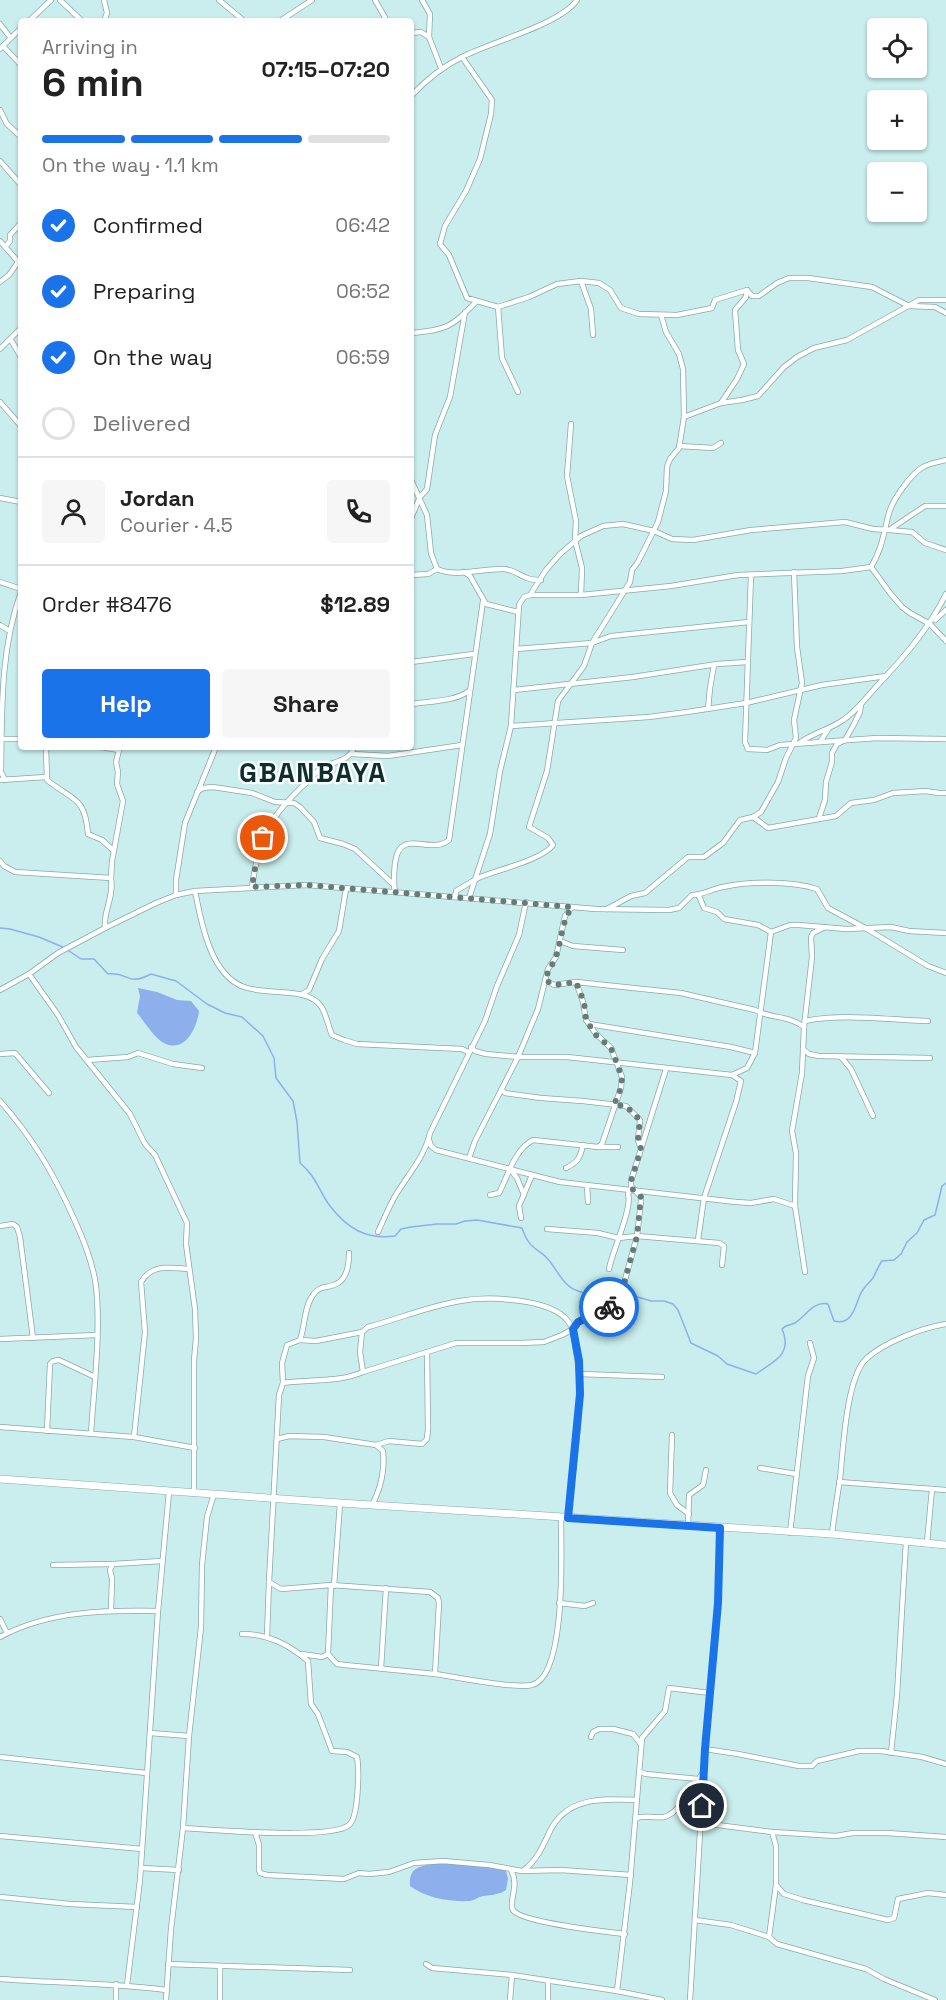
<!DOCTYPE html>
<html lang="en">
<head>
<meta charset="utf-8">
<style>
	body { margin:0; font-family:"Space Grotesk",sans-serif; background:#f6f6f6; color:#222; height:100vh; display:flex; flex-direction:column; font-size:22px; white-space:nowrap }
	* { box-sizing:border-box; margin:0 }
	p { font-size:20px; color:#767676 }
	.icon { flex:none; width:33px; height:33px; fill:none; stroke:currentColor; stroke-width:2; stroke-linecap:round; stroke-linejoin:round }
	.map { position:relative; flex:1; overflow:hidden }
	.panel { position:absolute; left:18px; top:18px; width:396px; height:732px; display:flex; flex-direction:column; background:#fff; border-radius:6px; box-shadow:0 2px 4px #0004 }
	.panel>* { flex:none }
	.tools { position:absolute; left:867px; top:18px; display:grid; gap:12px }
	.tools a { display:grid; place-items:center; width:60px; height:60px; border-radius:6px; background:#fff; box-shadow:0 2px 4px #0004; font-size:30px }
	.pin { position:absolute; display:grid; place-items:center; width:51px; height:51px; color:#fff; margin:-26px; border:3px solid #fff; border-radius:50%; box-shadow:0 2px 6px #0007 }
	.courier { position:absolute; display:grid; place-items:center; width:60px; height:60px; margin:-30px; border:4px solid #1a73e8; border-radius:50%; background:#fff; color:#222; box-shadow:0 2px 8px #0007 }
	.summary em { font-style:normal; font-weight:700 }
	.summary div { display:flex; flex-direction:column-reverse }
	.summary { display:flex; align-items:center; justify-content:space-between; height:102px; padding:0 24px }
	h1 { font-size:39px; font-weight:700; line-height:45px }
	.bar { display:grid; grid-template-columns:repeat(4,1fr); gap:9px 6px; align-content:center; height:72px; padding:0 24px }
	.bar i { height:8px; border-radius:4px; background:#e0e0e0 }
	.bar .selected { background:#1a73e8 }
	.bar p { grid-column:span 4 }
	.line { display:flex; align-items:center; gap:15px; padding:0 24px; border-top:2px solid #e0e0e0 }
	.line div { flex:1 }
	.round { display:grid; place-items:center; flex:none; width:63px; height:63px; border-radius:6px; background:#f6f6f6 }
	ol { padding:0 24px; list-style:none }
	li { display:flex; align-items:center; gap:18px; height:66px }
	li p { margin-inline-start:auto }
	li .icon { padding:6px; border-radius:50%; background:#1a73e8; color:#fff; stroke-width:4 }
	li:last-child { color:#767676 }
	li i { width:33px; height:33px; border:3px solid #e0e0e0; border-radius:50% }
	.primary-button { display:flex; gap:12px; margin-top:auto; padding:12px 24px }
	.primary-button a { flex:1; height:69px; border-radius:6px; background:#1a73e8; color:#fff; font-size:24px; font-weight:700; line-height:69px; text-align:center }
	.primary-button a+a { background:#f6f6f6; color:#222 }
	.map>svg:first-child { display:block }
	.water { fill:#8db0ed }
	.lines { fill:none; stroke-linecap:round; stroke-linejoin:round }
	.stream { stroke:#8db0ed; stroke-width:1.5 }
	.minor-casing { stroke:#86aaa9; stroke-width:6 }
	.secondary-casing { stroke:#86aaa9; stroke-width:8 }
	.minor { stroke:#fff; stroke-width:4.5 }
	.secondary { stroke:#fff; stroke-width:7 }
	.done { stroke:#657c7b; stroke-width:6; stroke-dasharray:0 10.8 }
	.route { stroke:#1a73e8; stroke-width:8 }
	.labels { text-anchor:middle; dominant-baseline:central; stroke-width:4.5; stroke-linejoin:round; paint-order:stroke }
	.district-label { font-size:27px; font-weight:bold; letter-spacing:1.5px; fill:#0d2f2f; stroke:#fff }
</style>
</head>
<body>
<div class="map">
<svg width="946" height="2000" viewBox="0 0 946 2000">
	<rect width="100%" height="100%" fill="#c9eeed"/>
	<!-- water -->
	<g class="water">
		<path d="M138,988L157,992L177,1000L191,1001L199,1011C197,1027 186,1052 166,1044C155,1040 145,1022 137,1013L140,996Z"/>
		<path d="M433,1864C450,1864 492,1863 506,1871L508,1879L506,1890C498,1895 492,1895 483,1896C478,1897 475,1900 470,1901C450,1902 426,1898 410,1886C409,1868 417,1867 433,1864Z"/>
	</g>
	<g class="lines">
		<!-- stream -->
		<g class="stream">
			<path d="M0,928L10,929L39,937L65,948"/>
			<path d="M69,951L81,959H94L108,974C131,972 126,987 151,974L176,981L207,1004L225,1013L242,1017L263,1036L274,1058L276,1078L293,1101L297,1122L300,1163C316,1176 319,1191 330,1206C347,1228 366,1240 395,1236L401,1229L411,1227L437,1224H456L465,1221L477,1220L522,1228C524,1233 525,1237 528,1241C532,1248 540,1251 546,1257C557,1268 562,1286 578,1291C592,1297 604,1289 620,1292"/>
			<path d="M624,1293L651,1301H664L673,1304L678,1310L691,1343L718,1356L727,1364L756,1374C774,1361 793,1355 782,1329C786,1324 789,1326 795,1323C806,1316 813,1301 828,1304L834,1321C853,1326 855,1305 861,1293C864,1287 869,1283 873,1278C876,1273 878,1266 882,1261L894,1260L901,1254L907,1242L917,1233L924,1220L935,1215L942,1186L946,1183"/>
		</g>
		<!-- minor casing -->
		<g class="minor-casing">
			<g id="minor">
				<path d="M60,0L82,21"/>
				<path d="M104,0L107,13L104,21"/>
				<path d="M219,0L244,21"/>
				<path d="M375,0L387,21"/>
				<path d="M422,0L430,14L429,37L441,68"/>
				<path d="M29,21L51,0"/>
				<path d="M280,21L312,0"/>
				<path d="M0,24L10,37"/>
				<path d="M411,33L421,32L429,37"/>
				<path d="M3,46L21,65"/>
				<path d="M0,49L21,28"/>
				<path d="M462,57L492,100L491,114L480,159L466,191L445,226L440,244L449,255L467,298L498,307L529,297L557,284L581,281L599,283L610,290L621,308L639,314L677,315L712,308L715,300L747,290L752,296H759L777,283L789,278H808L872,287L909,306L935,307L946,313"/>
				<path d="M411,96C426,80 442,67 462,57C491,42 561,24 577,0"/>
				<path d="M0,110L7,124L21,137"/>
				<path d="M0,161L21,185"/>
				<path d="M0,241L21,265"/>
				<path d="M6,246L10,241V235L21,223"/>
				<path d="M581,281L591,309L593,335"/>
				<path d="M0,282L9,275L18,262"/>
				<path d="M498,307L502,358L518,392"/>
				<path d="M411,333C448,329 449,329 476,302"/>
				<path d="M11,340L21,357"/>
				<path d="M0,349L21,328"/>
				<path d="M0,402L21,426"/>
				<path d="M721,403L737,379L744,364L738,350L735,310L746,297L747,290"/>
				<path d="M684,417L721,403L742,400L758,396L784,367L797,357L814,348L847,340L919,300H946"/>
				<path d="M571,424L567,476L576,521L575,540L582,568L581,595"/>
				<path d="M679,446L713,448L721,443"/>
				<path d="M411,480L427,515L431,553L437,569C457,578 483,568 504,569C518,570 523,581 541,580"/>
				<path d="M0,498L21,502"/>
				<path d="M411,518L420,497L427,489L435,435L450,397L465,312"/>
				<path d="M889,530L912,532L925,543L946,550"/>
				<path d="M871,567L890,593L902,607L910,613L930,624L946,641"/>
				<path d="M464,572L470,576L486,604L518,612"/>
				<path d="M411,575L428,574L437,569"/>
				<path d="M751,575L745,742L748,749L767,750L780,745L877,738L946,739"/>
				<path d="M0,582L21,589"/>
				<path d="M530,595L546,570L560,554L581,536L603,526L623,524L654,531L672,539L693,540L751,530L845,522L873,529L889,530L925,506H946"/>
				<path d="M935,620L946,610"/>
				<path d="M0,625L8,630"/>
				<path d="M516,649L592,643L611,636L749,622"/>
				<path d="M411,662L474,654"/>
				<path d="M514,690L633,677L717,664L747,662"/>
				<path d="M411,704C429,701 454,702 469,691"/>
				<path d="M708,709L710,688L714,665"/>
				<path d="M511,726L649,717L687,712L746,703L822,685L886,676"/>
				<path d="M1,739H21"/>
				<path d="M820,742L829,728"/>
				<path d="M798,744C812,733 829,730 843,720C856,712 866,698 876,687C904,657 928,630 946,594"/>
				<path d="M46,747L47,780C73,801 85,796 88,834L102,840L114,851"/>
				<path d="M101,747L119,750L120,747"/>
				<path d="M352,754L388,756L462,745"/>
				<path d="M0,780L46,777"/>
				<path d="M5,780L1,772C2,711 0,650 21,592"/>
				<path d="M197,792L203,788L213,787L252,793L275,802L294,803L300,807L314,822L320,838L343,844L355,849L393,884"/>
				<path d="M753,817L768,828L836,816L851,803L874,800L893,793L926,791L939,793H946"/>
				<path d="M819,818L825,800L826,782L832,762V753L837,744L845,740L853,726L860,712L861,704"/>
				<path d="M0,861L4,866L15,872L111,878C114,899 103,911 105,928"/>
				<path d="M111,878L112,861L123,801L117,784L118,772L116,762L119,750"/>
				<path d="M252,887C259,836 269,817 307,782C312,778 315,773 320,769C332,761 350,762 354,747"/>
				<path d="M195,891C201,921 210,975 244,987C258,992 276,991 291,993C301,994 313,996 320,1005C326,1012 328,1026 332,1035L344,1040L357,1044L462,1049L468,1052"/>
				<path d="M395,892C393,882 394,873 395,863C400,826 430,856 449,840L483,601"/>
				<path d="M176,895V880L185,823L216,747"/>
				<path d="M699,896L704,908L717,912L724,919L758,925L771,932L790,925H799L846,929L891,927L909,931L946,933"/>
				<path d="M455,897L456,891C463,887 469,883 476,879C495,870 541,861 553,845L548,838L529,827L547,771L558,701L584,666L592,643L630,582L632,570L638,562L658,522L666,491L667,467L670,459L679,448L684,417L683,369L679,354L666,332L661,315"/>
				<path d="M469,898L490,834L500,771L511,726L519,605L524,597L530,595H581L671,586L738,575L842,571L871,567C882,550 884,531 889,513C893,499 911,474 923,467C930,463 939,462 946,460"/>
				<path d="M607,909L631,896L645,893L688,857H704L723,843L740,820L753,817L761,812L778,782L786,758L796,738L794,720L802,683L797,647L794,572"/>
				<path d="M560,941L573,946L623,950"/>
				<path d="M29,974L58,1015L76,1047L130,1114L145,1144L155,1155L187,1223L186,1244L195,1309L196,1338L194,1361V1493"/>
				<path d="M545,980L554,985L576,982L681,993L755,1010C771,1019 789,1015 804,1027"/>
				<path d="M0,990L29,974L58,953L105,928L156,903L176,895L195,891L307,885L596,909L669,910L679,908L692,895C703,895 711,889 723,887C748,881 792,881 817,889L828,908L867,929L928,966L946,973"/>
				<path d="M302,994L309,990L322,959L339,931L346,889"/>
				<path d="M805,1021C840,1013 891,1020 928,1021"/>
				<path d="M589,1024L731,1047L755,1053"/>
				<path d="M471,1047L475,1051L486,1054L518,1057H567L732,1075L741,1081L736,1102L704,1198L698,1240"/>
				<path d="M803,1049L809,1054L819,1056L930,1058"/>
				<path d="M0,1054L15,1053L49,1093"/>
				<path d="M841,1057L851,1069L873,1116"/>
				<path d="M87,1060L128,1057L138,1053L173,1064L202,1068"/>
				<path d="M732,1075L747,1068L755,1053L771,932"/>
				<path d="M502,1090L505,1093L541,1098L583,1101L626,1106L640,1120L638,1140L640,1146"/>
				<path d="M0,1101C33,1138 55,1176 75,1221C85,1243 93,1263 96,1286C101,1332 94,1387 91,1433"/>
				<path d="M429,1140L431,1146L436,1150L560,1182L736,1202L751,1203L774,1199L795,1206"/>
				<path d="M598,1147H618"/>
				<path d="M469,1158L475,1141L518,1057L538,1009L548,969L556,957L565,916L572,907"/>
				<path d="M566,1168C578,1162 580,1158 583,1145"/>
				<path d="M510,1169L517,1178L524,1195"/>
				<path d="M587,1185L588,1202"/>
				<path d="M490,1195L499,1193C508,1176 514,1150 533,1140L598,1147L602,1144L604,1138L621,1088L622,1077L611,1048L596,1034L586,1020L583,1002L576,982"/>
				<path d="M521,1218L519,1206L532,1175"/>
				<path d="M0,1226L13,1224L17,1227L20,1237L33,1338"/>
				<path d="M547,1229L598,1233L618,1238L637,1236L719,1243L724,1246L722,1265"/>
				<path d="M378,1232C383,1221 388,1209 394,1198C406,1177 425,1157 430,1133L485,1021L497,986L519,935L526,902"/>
				<path d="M609,1269C612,1252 633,1207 628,1194L630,1190"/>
				<path d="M805,1272L795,1206L796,1153L792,1131L802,1073L804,1027L812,957L811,937L813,933L825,927"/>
				<path d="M0,1339L97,1335"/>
				<path d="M300,1340L316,1341L362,1332"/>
				<path d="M363,1372L456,1343H521L544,1342L562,1335L573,1329L578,1322L617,1303L620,1298L637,1236L641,1201V1197L631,1186V1181L666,1069"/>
				<path d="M580,1374L662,1377"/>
				<path d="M283,1383C310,1379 337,1383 363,1372L360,1352L362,1332L368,1327C398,1319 429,1306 460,1301C487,1296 550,1298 568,1321C575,1330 574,1340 576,1351C586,1406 572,1463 568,1518"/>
				<path d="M0,1427L134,1437L195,1448"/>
				<path d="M47,1431L50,1364L53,1361L59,1360L95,1377"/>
				<path d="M672,1435L670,1493L677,1505L689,1514"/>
				<path d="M134,1437L145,1332L141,1282C153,1263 169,1268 189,1269"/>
				<path d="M277,1439L289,1436L324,1437L376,1445L389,1441L422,1444L427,1439L428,1429L427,1352"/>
				<path d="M760,1468L796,1474"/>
				<path d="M839,1482L946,1490"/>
				<path d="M372,1505C381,1488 385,1471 383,1451L376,1445"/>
				<path d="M688,1526L689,1495L703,1485L706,1470"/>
				<path d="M790,1533L806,1393L808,1376L814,1358L810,1343"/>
				<path d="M832,1534C834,1516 837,1498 840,1479C843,1452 846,1378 866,1359C884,1342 922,1328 946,1324"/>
				<path d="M927,1543L932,1489"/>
				<path d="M53,1565L113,1564"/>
				<path d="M331,1585L328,1654L337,1664L345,1665L435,1674L439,1603L438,1598L430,1592L331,1585L281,1589L269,1582L279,1395L283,1383L282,1363L287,1345L300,1340C305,1326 304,1307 313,1295C319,1286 325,1288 334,1285C347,1281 349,1264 349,1253"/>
				<path d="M334,1586L340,1503"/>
				<path d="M559,1603L585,1606L593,1603"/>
				<path d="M111,1610L112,1579L110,1570L113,1564L162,1561"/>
				<path d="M0,1619L7,1633"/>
				<path d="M267,1636L269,1582"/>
				<path d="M0,1637C48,1611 105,1610 158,1611"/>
				<path d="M302,1654L322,1657L328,1654"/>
				<path d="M381,1668L386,1588"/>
				<path d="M435,1674C457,1677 513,1689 532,1685C567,1676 561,1549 561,1518"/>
				<path d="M150,1733L189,1736"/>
				<path d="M591,1737L593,1732L599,1729H613L633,1734L640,1743"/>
				<path d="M705,1749L738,1754L799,1766H812L817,1761L859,1751H881L922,1757L946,1764"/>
				<path d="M891,1753L897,1695L906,1542"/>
				<path d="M0,1757L146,1773"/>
				<path d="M640,1772L646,1774L698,1779"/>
				<path d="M636,1818C646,1815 654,1818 664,1817C679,1814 695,1784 704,1771"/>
				<path d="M702,1823L772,1832L836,1836L853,1833H887L946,1837"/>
				<path d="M183,1828C212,1830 332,1840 349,1825C359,1817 359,1769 357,1757L347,1752L332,1751L318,1714L311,1704L308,1661C288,1644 268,1634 242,1634"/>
				<path d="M255,1832L259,1845V1870L260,1873L267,1875L344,1879L359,1873L369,1874L389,1872L414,1863L443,1861L489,1865L522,1871L561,1870L631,1875"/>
				<path d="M772,1832L776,1846V1885L784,1894L803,1900L888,1920L894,1918L898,1899L928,1893L946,1895"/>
				<path d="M0,1836L142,1849"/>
				<path d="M141,1868L179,1870"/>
				<path d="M511,1870C520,1886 508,1901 513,1910C520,1922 607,1932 625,1934"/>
				<path d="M524,1870C537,1860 543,1846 550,1831C567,1796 604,1799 637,1800"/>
				<path d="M776,1885L769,1937L777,1944L866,1969L884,1979L935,2000"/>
				<path d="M0,1897L70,1904L137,1907"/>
				<path d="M695,1920L731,1925L769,1937"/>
				<path d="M168,1964L350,1970"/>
				<path d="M426,1964L432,1968L512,1975L617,1991L662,2000"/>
				<path d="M0,1979C55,1983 111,1983 166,1990"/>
				<path d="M127,1985L140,1880L158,1611L169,1492"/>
				<path d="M617,1991L630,1882L642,1738L665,1711L669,1688L710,1693"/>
				<path d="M116,2000V1984"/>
				<path d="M166,2000L171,1929L183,1828L189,1736L201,1627L202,1565L207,1517L214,1494"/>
				<path d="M220,2000V1967"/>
				<path d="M510,2000L512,1975"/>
				<path d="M548,2000V1981"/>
				<path d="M690,2000L705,1749L718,1603L720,1528"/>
			</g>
		</g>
		<!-- secondary casing -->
		<g class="secondary-casing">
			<path id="secondary" d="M0,1479L340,1503L832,1534L946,1545"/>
		</g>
		<!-- minor -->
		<use href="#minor" class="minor"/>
		<!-- secondary -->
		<use href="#secondary" class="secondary"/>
	</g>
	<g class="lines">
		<!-- done -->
		<path class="done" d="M263,838L256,862L252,887L307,885L572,907C562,921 562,937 557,953C554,963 548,970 545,980L554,985L576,982L584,1002L586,1020L596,1035L611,1048L622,1077L621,1088L614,1105L626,1106L640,1120L638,1140L641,1149L631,1181L633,1190L641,1197L637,1236L620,1298L617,1303L609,1307"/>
		<!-- route -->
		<path class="route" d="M609,1307L578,1322L573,1329L579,1361L580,1394L568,1518L720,1528L718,1603L705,1749L702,1806"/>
	</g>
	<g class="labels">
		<!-- district labels -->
		<g class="district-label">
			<text x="313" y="772">GBANBAYA</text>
		</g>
	</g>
</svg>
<div class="tools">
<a><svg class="icon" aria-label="locate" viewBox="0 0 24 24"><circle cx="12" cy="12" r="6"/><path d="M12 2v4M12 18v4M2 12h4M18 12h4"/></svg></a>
<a>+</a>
<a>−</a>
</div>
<div class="pin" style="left:263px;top:838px;background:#ea580c"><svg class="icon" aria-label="bag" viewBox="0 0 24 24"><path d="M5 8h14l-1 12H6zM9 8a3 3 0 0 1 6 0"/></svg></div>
<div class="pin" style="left:702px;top:1806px;background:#1f2937"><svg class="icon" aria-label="home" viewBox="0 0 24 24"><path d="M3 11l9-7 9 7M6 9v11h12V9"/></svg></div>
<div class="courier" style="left:609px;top:1307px"><svg class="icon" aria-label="bike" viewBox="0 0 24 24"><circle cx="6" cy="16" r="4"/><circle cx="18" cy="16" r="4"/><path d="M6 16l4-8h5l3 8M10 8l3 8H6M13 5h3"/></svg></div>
<section class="panel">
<div class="summary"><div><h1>6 min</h1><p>Arriving in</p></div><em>07:15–07:20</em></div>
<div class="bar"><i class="selected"></i><i class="selected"></i><i class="selected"></i><i></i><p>On the way · 1.1 km</p></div>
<ol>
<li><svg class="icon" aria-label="check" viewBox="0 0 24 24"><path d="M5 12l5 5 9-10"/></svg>Confirmed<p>06:42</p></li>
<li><svg class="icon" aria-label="check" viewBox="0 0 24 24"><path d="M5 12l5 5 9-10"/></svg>Preparing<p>06:52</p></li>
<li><svg class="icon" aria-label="check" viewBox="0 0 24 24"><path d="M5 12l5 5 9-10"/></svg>On the way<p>06:59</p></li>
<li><i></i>Delivered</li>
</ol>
<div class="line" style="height:108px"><a class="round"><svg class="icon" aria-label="person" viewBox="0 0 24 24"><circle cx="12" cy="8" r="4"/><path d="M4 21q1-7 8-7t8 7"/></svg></a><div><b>Jordan</b><p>Courier · 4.5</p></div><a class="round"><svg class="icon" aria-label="phone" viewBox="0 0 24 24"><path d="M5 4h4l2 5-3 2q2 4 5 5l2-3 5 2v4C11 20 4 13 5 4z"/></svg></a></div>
<div class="line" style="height:78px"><div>Order #8476</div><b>$12.89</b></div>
<div class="primary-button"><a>Help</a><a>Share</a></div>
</section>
</div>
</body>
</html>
